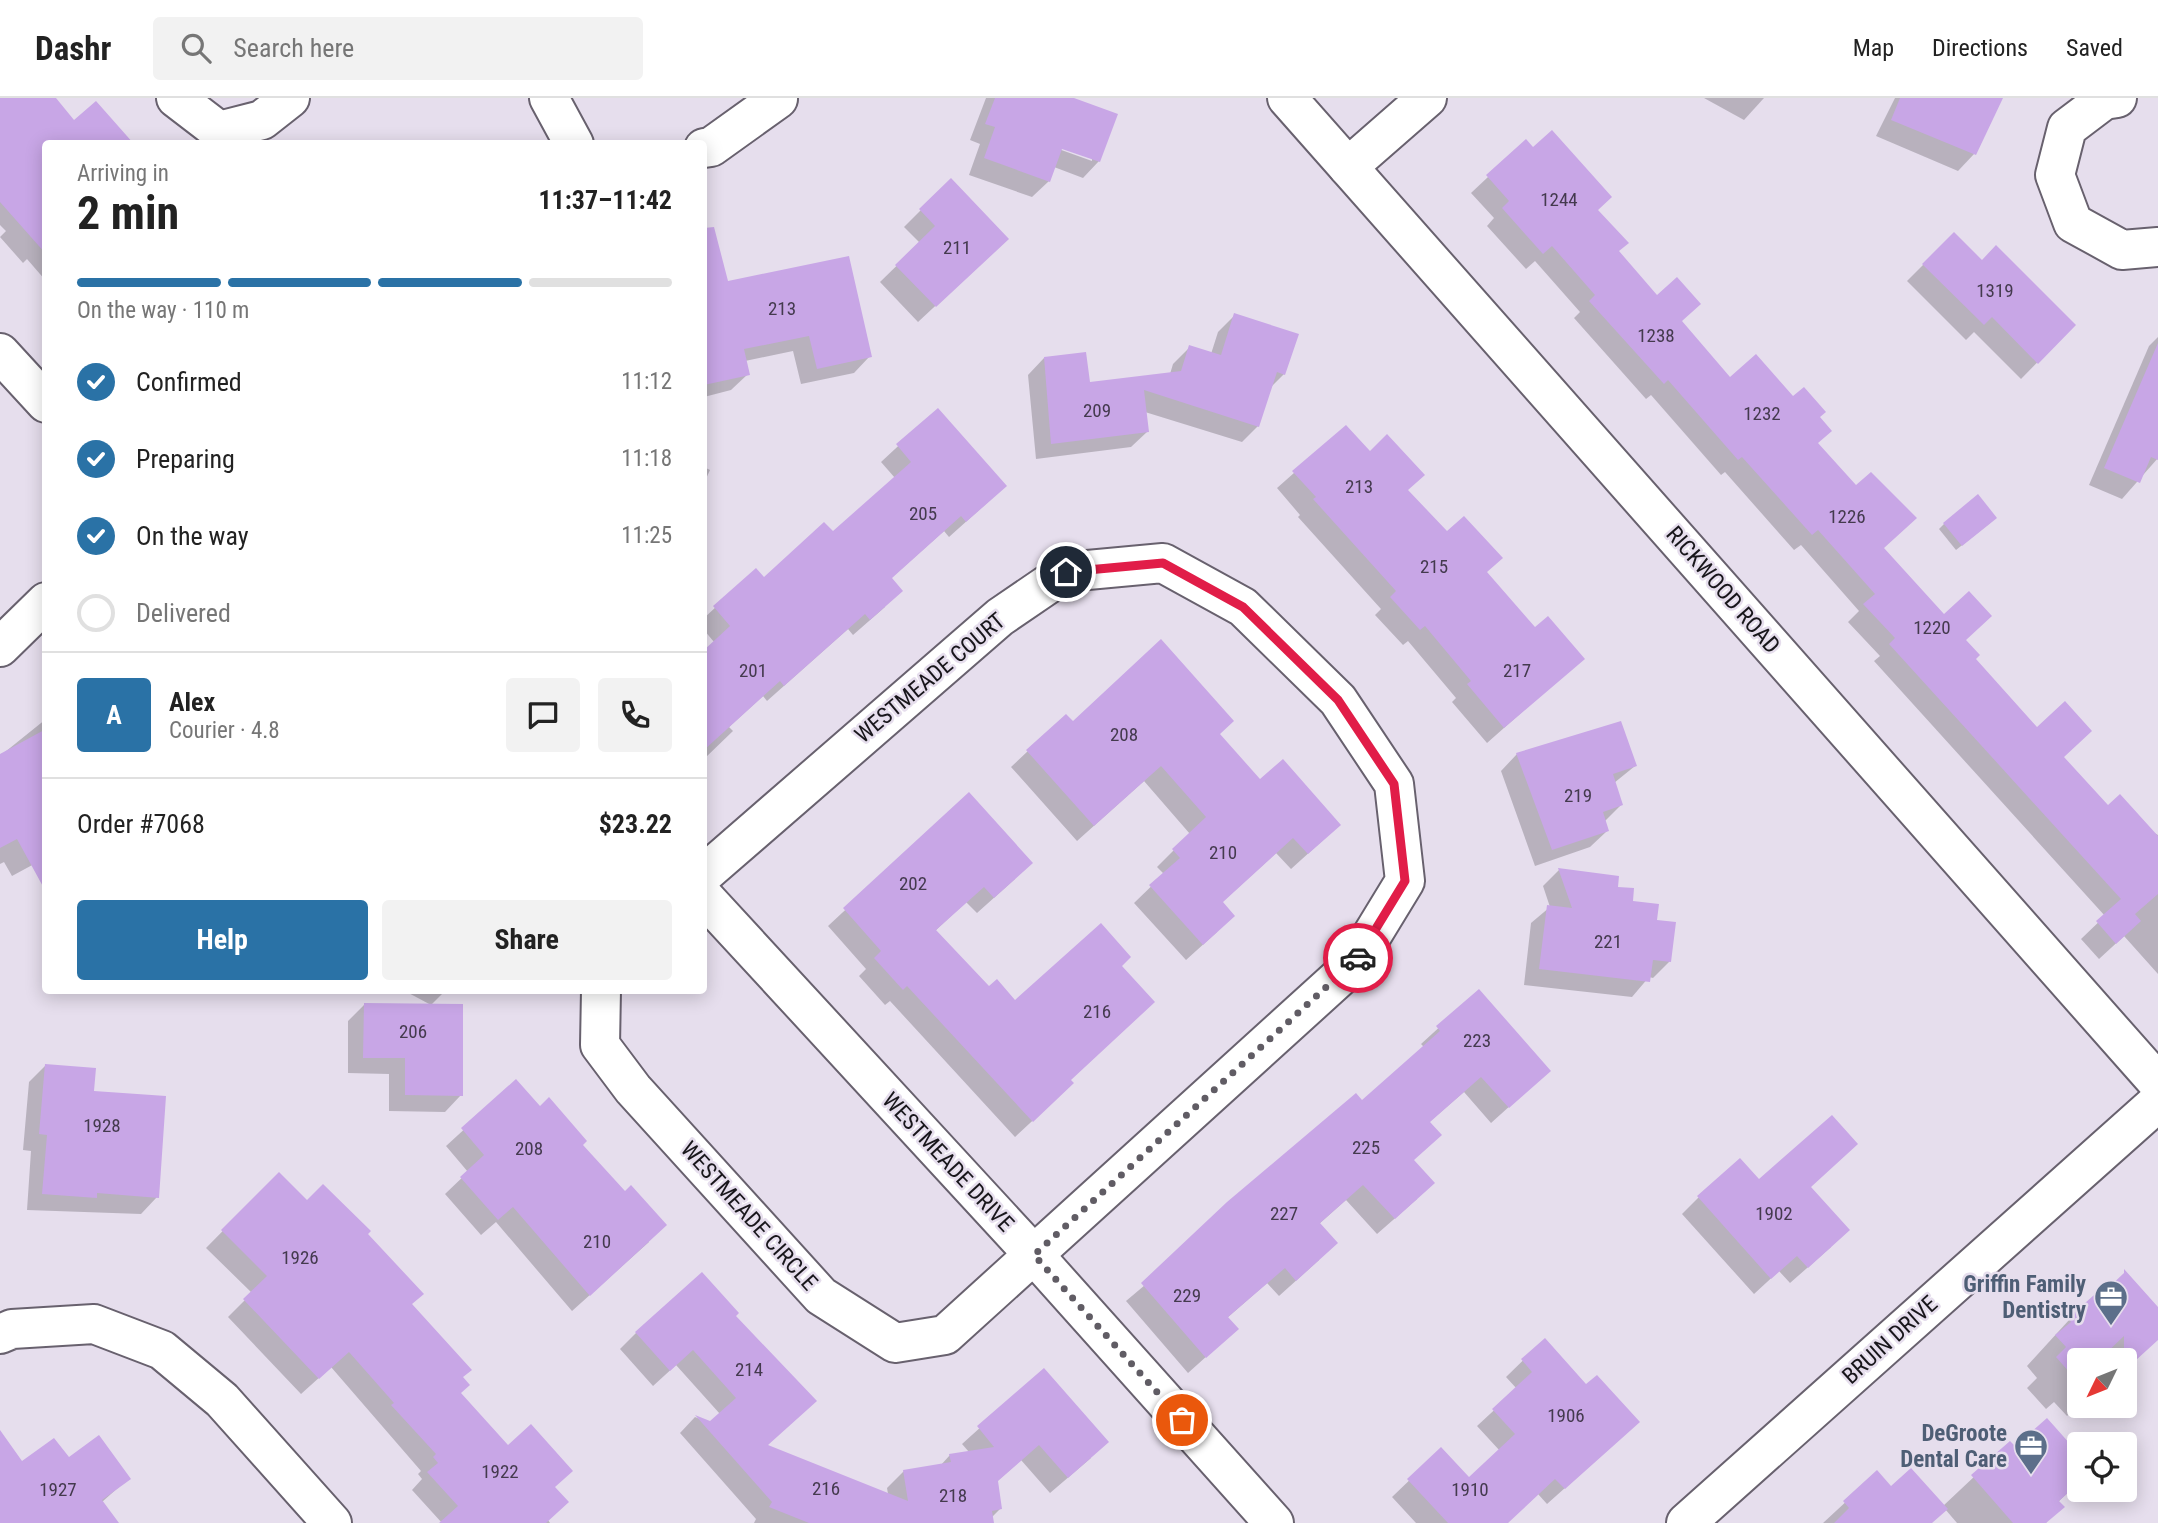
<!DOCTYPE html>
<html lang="en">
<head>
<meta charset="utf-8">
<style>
	body { margin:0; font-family:"Roboto Condensed",sans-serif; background:#f2f2f2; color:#222; height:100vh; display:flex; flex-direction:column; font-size:26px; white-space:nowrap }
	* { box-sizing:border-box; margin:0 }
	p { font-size:23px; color:#767676 }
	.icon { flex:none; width:38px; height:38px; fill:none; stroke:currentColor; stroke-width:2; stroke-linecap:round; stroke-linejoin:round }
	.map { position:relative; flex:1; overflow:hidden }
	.panel { position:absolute; left:42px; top:42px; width:665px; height:854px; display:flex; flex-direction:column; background:#fff; border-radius:7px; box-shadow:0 4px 18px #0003 }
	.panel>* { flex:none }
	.needle { width:46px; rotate:227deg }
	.fabs { position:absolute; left:2067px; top:1250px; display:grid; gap:14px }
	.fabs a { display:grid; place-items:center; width:70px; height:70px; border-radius:7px; background:#fff; box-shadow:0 4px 18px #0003; font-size:35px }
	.pin { position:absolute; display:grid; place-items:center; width:60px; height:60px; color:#fff; margin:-30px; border:4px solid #fff; border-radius:50%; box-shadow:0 2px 7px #0007 }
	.courier { position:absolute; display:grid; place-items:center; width:70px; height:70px; margin:-35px; border:5px solid #e11d48; border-radius:50%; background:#fff; color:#222; box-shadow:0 2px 9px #0007 }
	.overview em { font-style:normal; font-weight:700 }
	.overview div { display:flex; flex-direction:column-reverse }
	.overview { display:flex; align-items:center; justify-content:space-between; height:119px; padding:0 35px }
	h1 { font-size:46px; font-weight:700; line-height:52px }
	.bar { display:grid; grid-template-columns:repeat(4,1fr); gap:10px 7px; align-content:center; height:84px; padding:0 35px }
	.bar i { height:9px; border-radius:5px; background:#e0e0e0 }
	.bar .current { background:#2a72a6 }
	.bar p { grid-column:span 4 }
	.line { display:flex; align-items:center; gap:18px; padding:0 35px; border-top:2px solid #e0e0e0 }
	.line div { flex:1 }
	.round { display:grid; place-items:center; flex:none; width:74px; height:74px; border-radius:7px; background:#f2f2f2 }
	ol { padding:0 35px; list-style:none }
	li { display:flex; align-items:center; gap:21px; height:77px }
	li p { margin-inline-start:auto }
	li .icon { padding:7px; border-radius:50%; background:#2a72a6; color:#fff; stroke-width:4 }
	li:last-child { color:#767676 }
	li i { width:38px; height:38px; border:4px solid #e0e0e0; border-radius:50% }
	.button { display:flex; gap:14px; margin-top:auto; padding:14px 35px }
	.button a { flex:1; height:80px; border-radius:7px; background:#2a72a6; color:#fff; font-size:28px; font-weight:700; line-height:80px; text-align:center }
	.button a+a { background:#f2f2f2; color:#222 }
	header { display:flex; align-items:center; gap:42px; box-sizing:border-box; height:98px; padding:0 35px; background:#fff; border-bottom:2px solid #e0e0e0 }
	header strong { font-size:33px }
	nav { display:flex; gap:38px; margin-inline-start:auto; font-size:24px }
	.search { width:490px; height:63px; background:#f2f2f2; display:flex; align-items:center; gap:18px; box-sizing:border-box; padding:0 24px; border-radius:7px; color:#767676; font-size:26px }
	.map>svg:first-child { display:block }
	.shadow { fill:#0003; fill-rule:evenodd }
	.building { fill:#c8a6e6 }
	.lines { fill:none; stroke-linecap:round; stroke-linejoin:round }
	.minor-casing { stroke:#68616e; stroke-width:42 }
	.major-casing { stroke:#68616e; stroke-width:42 }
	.minor { stroke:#fff; stroke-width:38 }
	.major { stroke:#fff; stroke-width:38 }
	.done { stroke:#605c64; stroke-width:7; stroke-dasharray:0 12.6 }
	.route { stroke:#e11d48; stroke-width:9 }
	.labels { text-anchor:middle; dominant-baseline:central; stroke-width:5; stroke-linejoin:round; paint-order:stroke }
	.number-label { font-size:19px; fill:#443a4e }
	.street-label { font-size:23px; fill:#18161b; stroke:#e6deed }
	.service-label { font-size:23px; font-weight:bold; fill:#4e5e75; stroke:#e6deed; text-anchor:end }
</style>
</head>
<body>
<header>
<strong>Dashr</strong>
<div class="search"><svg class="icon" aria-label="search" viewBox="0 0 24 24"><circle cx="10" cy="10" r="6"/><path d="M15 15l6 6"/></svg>Search here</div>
<nav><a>Map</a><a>Directions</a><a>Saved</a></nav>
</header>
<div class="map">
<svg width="2158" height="1425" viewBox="0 0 2158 1425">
	<rect width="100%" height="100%" fill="#e6deed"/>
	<!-- shadow -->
	<g class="shadow">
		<path d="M0,0H53L46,46V183L27,161L23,165L0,139L6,133L0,127Z"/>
		<path d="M986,0H1066L1099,63L1083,80L1054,69L1049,83L1032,99L969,77L980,46L970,42ZM1054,46L1092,59V63L1053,49Z"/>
		<path d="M1704,0H1764L1744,22Z"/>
		<path d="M1895,0H2000L1974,56L1958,73L1876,38Z"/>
		<path d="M1488,79L1596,112L1617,154L1730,281L1793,301L1818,320L1816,346L1882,451L1964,543L1974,561L2108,710L2158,737V876L2124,838L2099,861L2081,841L2105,818L1874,563L1880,558L1848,524L1859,513L1801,447L1794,452L1725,374L1721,377L1651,297L1646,301L1574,220L1580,214L1535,163L1526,171L1487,128L1494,120L1471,95Z"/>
		<path d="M950,83L990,157L918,224L880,184L920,145L904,129Z"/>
		<path d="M1954,136L1982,164L2074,227L2021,281L1974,234L1966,242L1907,183Z"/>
		<path d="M725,178L727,185L870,258L854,275L801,286L793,253L745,263L748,276L731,292L704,299V183Z"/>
		<path d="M1235,217L1284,276L1270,290L1258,328L1242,344L1145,314L1148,333L1131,349L1036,361L1028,277L1044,260L1088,286L1170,276L1173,266L1190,249L1211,256L1218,234Z"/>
		<path d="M2158,239V360L2122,401L2089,387L2149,248Z"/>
		<path d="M937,312L988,404L949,439L944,433L890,481L885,509L853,537L848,531L767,603L763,598L729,629L733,633L704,661V554L714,544L704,532V520L756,472L763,481L833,436L895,380L881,364Z"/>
		<path d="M1346,329L1486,475L1535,531L1582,561L1487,645L1452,604L1456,600L1408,543L1403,547L1375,517L1381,511L1298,419L1300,417L1277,390Z"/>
		<path d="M704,369L710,372L704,385Z"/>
		<path d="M1990,425L1956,452L1939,431L1944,426Z"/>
		<path d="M46,621V719L36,765L12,778L4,764L0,766V658Z"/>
		<path d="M1073,625L1218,636L1260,684L1322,743L1291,771L1276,755L1221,805L1217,834L1186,862L1134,805L1164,776L1157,769L1190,736L1144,683L1077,743L1011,669L1028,653Z"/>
		<path d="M1517,656L1635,668L1614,685L1621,707L1604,724L1607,733L1590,749L1535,768L1501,673Z"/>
		<path d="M969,697L1015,781L977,815L966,804L935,833L989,891L1015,904L1120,868L1069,982L1056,1001L1015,1039L890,903L885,907L859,878L866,871L828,828Z"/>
		<path d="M1559,772L1617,779L1616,790L1655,823L1670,863L1653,880L1649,879L1632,899L1524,887L1531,825L1550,809L1543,788Z"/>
		<path d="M403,892H446L431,907Z"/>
		<path d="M1479,893L1549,973L1491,1025L1464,994L1428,1025L1412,1062L1417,1101L1377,1136L1346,1102L1319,1126V1162L1279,1198L1267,1185L1227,1220L1237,1231L1188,1275L1126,1203L1362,1004L1424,949L1421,946Z"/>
		<path d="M364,907L461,997L445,1014L389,1013V976L348,975V923Z"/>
		<path d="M45,968L93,995L157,1099L141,1116L27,1112L31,1053L23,1052L29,984Z"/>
		<path d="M516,984L649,1144L572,1213L496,1124L481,1137L445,1096L468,1074L446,1048Z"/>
		<path d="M279,1076L307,1104L365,1136L461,1280L459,1296L508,1350L553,1390L548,1422L550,1425H442L412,1392L422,1381L418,1376L421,1373L331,1269L301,1296L228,1219L252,1195L206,1150Z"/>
		<path d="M1759,1084L1809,1089L1831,1149L1790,1185L1779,1173L1754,1196L1682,1116L1699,1099Z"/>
		<path d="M2126,1176L2158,1211V1233L2152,1245L2124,1273V1262H2079V1307L2067,1318L2054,1304L2046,1311L2027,1290L2037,1280L2027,1268L2069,1222Z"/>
		<path d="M734,1218L766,1348L871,1425H754L756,1421L680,1335L695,1319L710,1325L720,1316L676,1267L653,1288L620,1251L636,1235Z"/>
		<path d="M1544,1242L1621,1340L1547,1406L1538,1396L1506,1425H1416L1392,1399L1441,1352L1469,1382L1500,1353L1477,1328L1517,1291L1506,1279Z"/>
		<path d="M1044,1272L1091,1360L1050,1395L1021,1362L996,1384L1000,1411L991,1420L992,1425H893L887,1390L904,1373L940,1368L950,1357L969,1354L962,1346Z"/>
		<path d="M2010,1345L2015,1351L2079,1358V1384L2058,1404L2046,1425H1957L1945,1411L1931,1425H1823L1877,1375L1891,1390L1943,1408Z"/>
		<path d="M69,1361L129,1380L102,1404L112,1425H0V1369Z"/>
	</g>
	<!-- building -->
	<g class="building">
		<path d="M0,0H56L74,22L96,3L134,46H46V156L0,104Z"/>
		<path d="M995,0H1074L1118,16L1100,64L1062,51L1050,84L984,60L995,29L985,26Z"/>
		<path d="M1900,0H2003L1976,57L1891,22Z"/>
		<path d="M1552,32L1612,99L1598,112L1629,145L1619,153L1657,197L1677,179L1701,206L1682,223L1730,279L1756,256L1793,298L1804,289L1826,314L1820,319L1832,333L1818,345L1856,387L1871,374L1917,420L1884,450L1944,516L1969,493L1992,518L1966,542L1980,557L1976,561L2037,629L2065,603L2092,633L2064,659L2108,707L2120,696L2158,738V796L2135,816L2141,823L2116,846L2096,823L2121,801L1889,546L1895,540L1863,506L1875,496L1818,432L1812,437L1742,359L1738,362L1668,282L1664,286L1589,203L1595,197L1552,148L1543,156L1502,110L1509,103L1486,77L1526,41L1533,49Z"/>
		<path d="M951,80L1009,141L936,209L895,167L935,128L919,111Z"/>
		<path d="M714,129L728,183L849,158L872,259L817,271L809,238L744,251L750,277L704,287V130Z"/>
		<path d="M1954,134L1982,162L1996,147L2076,227L2038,266L1992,219L1984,227L1922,166Z"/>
		<path d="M1234,215L1299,236L1285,277L1277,274L1259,329L1144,292L1149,334L1051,346L1044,259L1086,254L1090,284L1181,273L1189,247L1221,257Z"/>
		<path d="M2158,245V362L2151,359L2140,385L2104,370Z"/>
		<path d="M938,310L1007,388L966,424L961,418L892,480L903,493L870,522L865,516L784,588L780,583L704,652V552L730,528L713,508L756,470L764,479L824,424L833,433L911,364L896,346Z"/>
		<path d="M1346,327L1370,353L1387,336L1425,377L1408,392L1447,433L1464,418L1503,460L1487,474L1535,529L1548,518L1585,561L1504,630L1467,586L1471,583L1425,528L1420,532L1390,499L1396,493L1313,401L1316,399L1292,373Z"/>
		<path d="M1978,396L1997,420L1962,448L1943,425Z"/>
		<path d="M1161,541L1234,623L1220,636L1260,681L1283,661L1341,727L1308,756L1293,740L1223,804L1235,818L1203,847L1149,787L1180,760L1172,751L1206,719L1161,668L1094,728L1026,652L1066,616L1073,623Z"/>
		<path d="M1621,623L1637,668L1613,676L1623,707L1603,714L1609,733L1552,752L1516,655Z"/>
		<path d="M46,631V794L17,741L0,750V656Z"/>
		<path d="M969,694L1033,765L994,800L984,789L936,832L989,888L997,881L1015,902L1101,825L1131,859L1122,868L1155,904L1071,982L1074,985L1033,1024L907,888L903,892L874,860L881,853L843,810Z"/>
		<path d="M1558,770L1619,778L1618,789L1634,790L1633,803L1659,806L1657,822L1676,824L1671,864L1653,862L1650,884L1539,871L1547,807L1572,810Z"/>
		<path d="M1479,891L1551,973L1509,1010L1481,979L1430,1024L1442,1037L1414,1062L1435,1085L1395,1121L1363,1087L1320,1125L1338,1145L1296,1183L1285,1170L1228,1219L1239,1231L1206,1260L1141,1185L1227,1104L1356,995L1362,1002L1440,933L1436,928Z"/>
		<path d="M364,905L463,906V998L405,997V960H363Z"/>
		<path d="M45,966L96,970L94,993L166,998L159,1100L97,1095V1100L42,1096L47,1037L39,1036Z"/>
		<path d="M516,981L540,1008L549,999L587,1043L583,1047L625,1093L631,1087L667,1127L590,1198L513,1109L498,1122L460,1079L484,1057L461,1030Z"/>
		<path d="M1832,1017L1858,1046L1811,1089L1850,1132L1808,1170L1797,1158L1771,1181L1697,1098L1740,1060L1759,1081Z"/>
		<path d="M279,1074L307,1102L323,1086L371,1133L368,1136L424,1196L412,1206L472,1272L463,1279L470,1287L461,1295L508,1347L531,1326L573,1373L555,1389L569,1404L546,1425H439L458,1408L427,1374L438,1365L433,1359L436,1356L391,1307L394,1305L349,1254L319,1281L243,1201L267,1178L221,1132Z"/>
		<path d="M2124,1171L2158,1209V1242L2124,1273V1238L2099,1262H2079L2077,1283L2056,1259L2066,1249L2055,1237L2071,1224L2068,1220L2102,1190L2105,1193L2124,1175Z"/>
		<path d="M702,1174L739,1215L736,1218L817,1303L768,1347L908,1403L903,1372L951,1364L949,1356L994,1349L977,1328L1044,1270L1109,1344L1068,1380L1039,1347L998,1383L1002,1411L992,1413L994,1425H809L769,1409L772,1404L695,1317L710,1323L736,1300L693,1252L670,1273L635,1234Z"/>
		<path d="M1545,1240L1586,1286L1597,1277L1640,1324L1565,1391L1555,1381L1508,1425H1448L1407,1381L1441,1349L1469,1379L1515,1336L1492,1311L1532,1274L1521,1261Z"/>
		<path d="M2047,1320L2079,1356V1385L2059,1403L2065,1409L2046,1425H2013L1971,1377L2010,1343L2015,1348Z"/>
		<path d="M0,1332L22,1363L54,1340L69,1359L99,1337L131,1381L102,1402L119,1425H0Z"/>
		<path d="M1911,1370L1948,1411L1932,1425H1834L1849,1410L1843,1403L1877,1372L1891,1388Z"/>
	</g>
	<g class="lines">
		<!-- minor casing -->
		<g class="minor-casing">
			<g id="minor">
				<path d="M176,0L219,33L262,22L290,0"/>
				<path d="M549,0L574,46"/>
				<path d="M2117,0L2104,2L2067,30L2055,77L2073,125L2122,152L2158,149"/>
				<path d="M704,50L711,49L778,1"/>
				<path d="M1348,69L1427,0"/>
				<path d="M0,255L46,305"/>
				<path d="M0,549L46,504"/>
				<path d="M704,799L1034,1157L1274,1425"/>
				<path d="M601,892L600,947L633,991L821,1198L895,1245L945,1237L1355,865L1405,783L1394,686L1338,602L1243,509L1163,465L1066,474L1000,519L704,776"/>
				<path d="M0,1236L12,1231L94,1226L162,1252L222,1302L332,1425"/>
				<path d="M1686,1425L2158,1004"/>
			</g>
		</g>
		<!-- major casing -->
		<g class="major-casing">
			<path id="major" d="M1287,0L2158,985"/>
		</g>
		<!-- minor -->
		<use href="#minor" class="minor"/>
		<!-- major -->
		<use href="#major" class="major"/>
	</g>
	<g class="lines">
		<!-- done -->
		<path class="done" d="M1182,1322L1034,1157L1358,860"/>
		<!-- route -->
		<path class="route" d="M1066,474L1163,465L1243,509L1338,602L1394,686L1405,783L1358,860"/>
	</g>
	<!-- icons -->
	<defs>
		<g id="office-pin" transform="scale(1.75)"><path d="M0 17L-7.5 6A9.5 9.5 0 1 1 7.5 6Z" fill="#5c6f8a" stroke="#e6deed"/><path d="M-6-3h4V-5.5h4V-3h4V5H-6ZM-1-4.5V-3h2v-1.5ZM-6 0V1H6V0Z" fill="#fff"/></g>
	</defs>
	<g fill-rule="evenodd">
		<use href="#office-pin" x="2111" y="1199"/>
		<use href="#office-pin" x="2031" y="1348"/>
	</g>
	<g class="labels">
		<!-- number labels -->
		<g class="number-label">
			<text x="1559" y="101">1244</text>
			<text x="957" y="149">211</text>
			<text x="1995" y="192">1319</text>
			<text x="782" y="210">213</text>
			<text x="1656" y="237">1238</text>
			<text x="1097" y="312">209</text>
			<text x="1762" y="315">1232</text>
			<text x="1359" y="388">213</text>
			<text x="923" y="415">205</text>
			<text x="1847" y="418">1226</text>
			<text x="1434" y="468">215</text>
			<text x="1932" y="529">1220</text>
			<text x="753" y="572">201</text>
			<text x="1517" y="572">217</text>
			<text x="1124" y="636">208</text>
			<text x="1578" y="697">219</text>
			<text x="1223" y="754">210</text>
			<text x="913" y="785">202</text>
			<text x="1608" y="843">221</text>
			<text x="1097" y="913">216</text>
			<text x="413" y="933">206</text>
			<text x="1477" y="942">223</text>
			<text x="102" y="1027">1928</text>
			<text x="1366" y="1049">225</text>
			<text x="529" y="1050">208</text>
			<text x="1284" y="1115">227</text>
			<text x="1774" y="1115">1902</text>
			<text x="597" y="1143">210</text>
			<text x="300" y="1159">1926</text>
			<text x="1187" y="1197">229</text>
			<text x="749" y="1271">214</text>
			<text x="1566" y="1317">1906</text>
			<text x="500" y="1373">1922</text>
			<text x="826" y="1390">216</text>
			<text x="58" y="1391">1927</text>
			<text x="1470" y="1391">1910</text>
			<text x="953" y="1397">218</text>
		</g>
		<!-- street labels -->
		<g class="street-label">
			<text transform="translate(1723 492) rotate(49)">RICKWOOD ROAD</text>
			<text transform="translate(930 580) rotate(-40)">WESTMEADE COURT</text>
			<text transform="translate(948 1064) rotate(47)">WESTMEADE DRIVE</text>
			<text transform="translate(749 1118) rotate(48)">WESTMEADE CIRCLE</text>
			<text transform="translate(1890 1242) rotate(-42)">BRUIN DRIVE</text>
		</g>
		<!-- service labels -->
		<g class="service-label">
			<text x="2086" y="1186">Griffin Family<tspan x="2086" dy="26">Dentistry</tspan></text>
			<text x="2007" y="1335">DeGroote<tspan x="2007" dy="26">Dental Care</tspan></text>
		</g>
	</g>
</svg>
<div class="fabs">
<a><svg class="needle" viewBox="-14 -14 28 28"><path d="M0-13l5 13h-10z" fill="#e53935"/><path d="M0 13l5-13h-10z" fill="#767676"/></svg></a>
<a><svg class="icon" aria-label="locate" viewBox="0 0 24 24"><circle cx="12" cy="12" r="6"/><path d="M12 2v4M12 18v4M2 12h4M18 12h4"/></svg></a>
</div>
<div class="pin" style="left:1182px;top:1322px;background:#ea580c"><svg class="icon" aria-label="bag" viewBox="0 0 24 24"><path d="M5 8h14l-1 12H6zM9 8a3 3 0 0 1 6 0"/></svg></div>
<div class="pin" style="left:1066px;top:474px;background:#1f2937"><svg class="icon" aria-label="home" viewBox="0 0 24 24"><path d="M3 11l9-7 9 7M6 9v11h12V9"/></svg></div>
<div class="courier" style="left:1358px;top:860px"><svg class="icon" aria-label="car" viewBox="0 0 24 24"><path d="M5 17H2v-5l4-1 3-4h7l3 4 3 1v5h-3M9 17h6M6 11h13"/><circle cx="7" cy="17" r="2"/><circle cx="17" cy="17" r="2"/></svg></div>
<section class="panel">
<div class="overview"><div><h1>2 min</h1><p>Arriving in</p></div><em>11:37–11:42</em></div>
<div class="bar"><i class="current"></i><i class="current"></i><i class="current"></i><i></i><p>On the way · 110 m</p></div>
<ol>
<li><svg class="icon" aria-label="check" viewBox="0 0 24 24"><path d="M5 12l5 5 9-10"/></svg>Confirmed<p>11:12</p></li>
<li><svg class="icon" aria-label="check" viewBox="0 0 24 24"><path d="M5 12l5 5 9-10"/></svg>Preparing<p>11:18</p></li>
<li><svg class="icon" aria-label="check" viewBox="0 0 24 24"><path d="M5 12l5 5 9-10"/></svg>On the way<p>11:25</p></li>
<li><i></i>Delivered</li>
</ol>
<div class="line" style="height:126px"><b class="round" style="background:#2a72a6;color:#fff">A</b><div><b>Alex</b><p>Courier · 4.8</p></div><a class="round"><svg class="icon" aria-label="chat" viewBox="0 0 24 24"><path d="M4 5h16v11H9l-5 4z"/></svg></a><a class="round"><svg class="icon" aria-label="phone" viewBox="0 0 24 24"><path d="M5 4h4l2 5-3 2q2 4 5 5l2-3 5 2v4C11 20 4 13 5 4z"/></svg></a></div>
<div class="line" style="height:91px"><div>Order #7068</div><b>$23.22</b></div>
<div class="button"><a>Help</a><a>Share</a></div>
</section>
</div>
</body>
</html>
